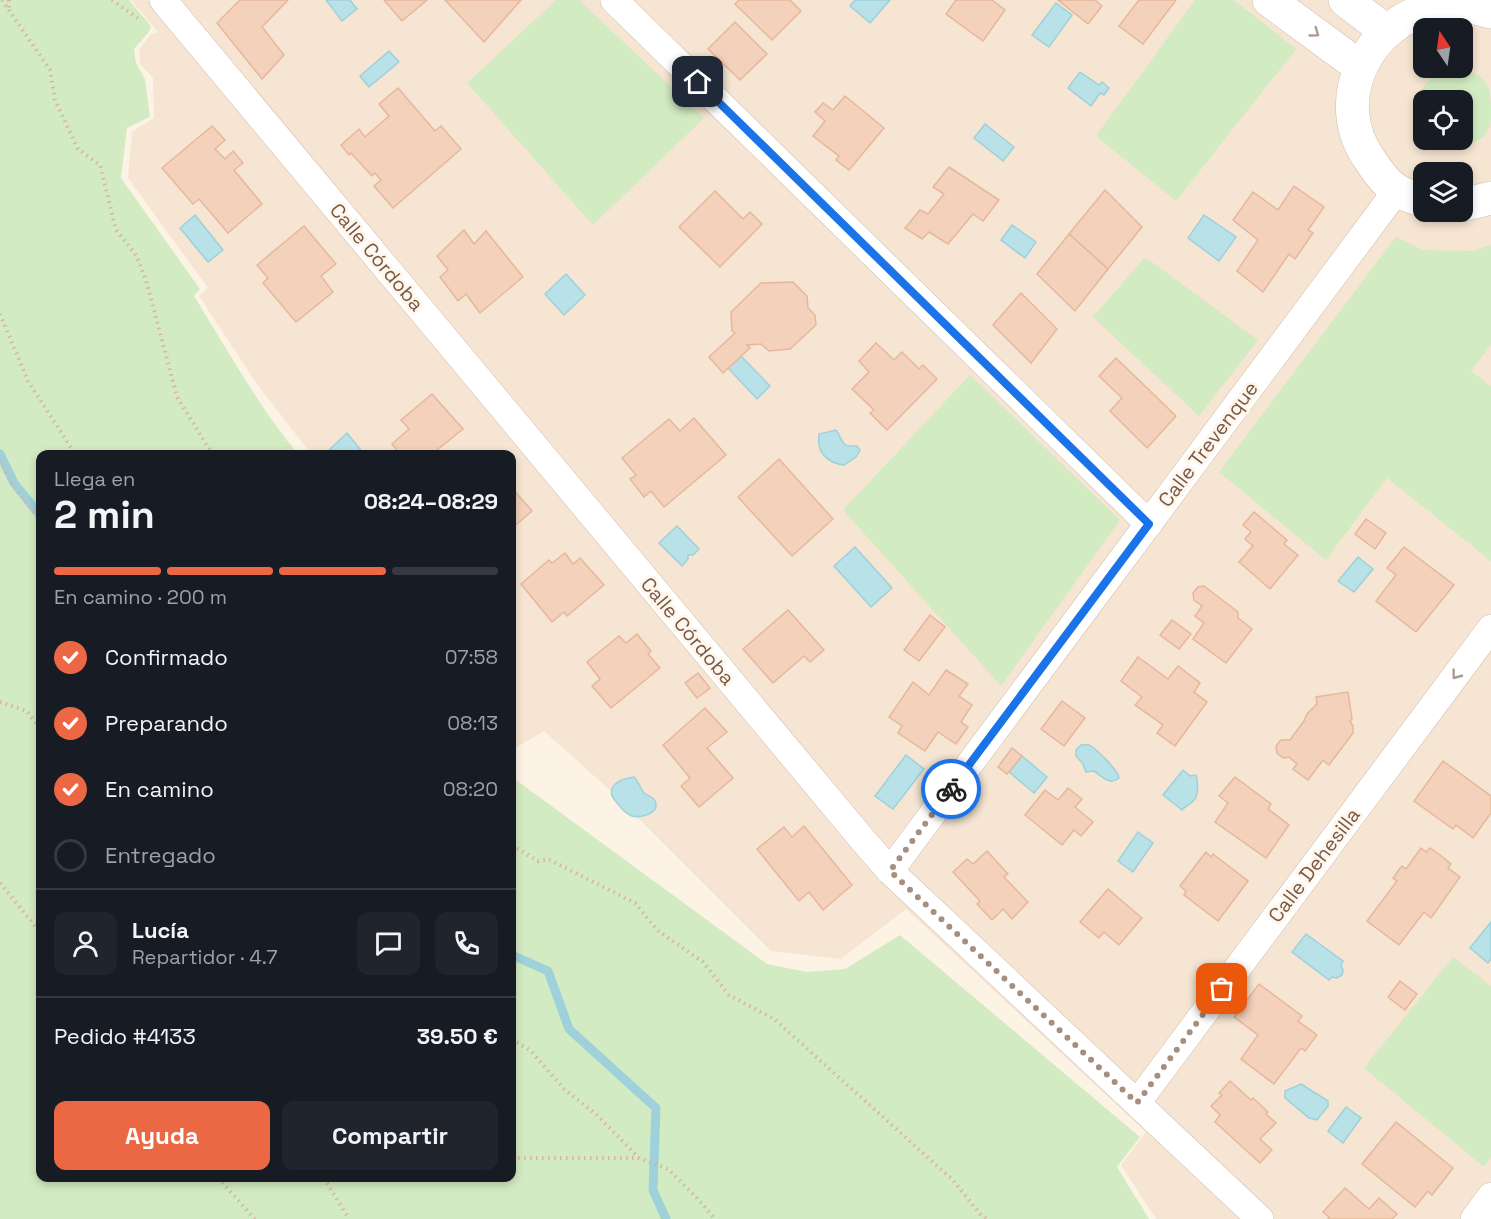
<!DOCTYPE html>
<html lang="es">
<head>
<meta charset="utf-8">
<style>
	body { margin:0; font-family:"Space Grotesk",sans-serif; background:#20242c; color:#f1f3f6; height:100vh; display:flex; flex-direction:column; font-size:22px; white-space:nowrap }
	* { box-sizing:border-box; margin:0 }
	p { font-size:20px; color:#9ea1a6 }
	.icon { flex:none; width:33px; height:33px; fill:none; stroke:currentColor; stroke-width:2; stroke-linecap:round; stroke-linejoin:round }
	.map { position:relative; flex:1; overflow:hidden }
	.sheet { position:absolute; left:36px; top:450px; width:480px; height:732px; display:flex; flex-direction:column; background:#171b24; border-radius:12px; box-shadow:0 3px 9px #0003 }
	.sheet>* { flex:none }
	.needle { width:39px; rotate:347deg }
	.fabs { position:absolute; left:1413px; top:18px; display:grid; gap:12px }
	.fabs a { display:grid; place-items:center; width:60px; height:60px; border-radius:12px; background:#171b24; box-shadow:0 3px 9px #0003; font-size:30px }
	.pin { position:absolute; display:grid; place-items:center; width:51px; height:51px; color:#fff; margin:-26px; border-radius:12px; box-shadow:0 3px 9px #0006 }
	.courier { position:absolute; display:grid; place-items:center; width:60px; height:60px; margin:-30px; border:4px solid #1a73e8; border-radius:50%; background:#fff; color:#222; box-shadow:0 2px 8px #0007 }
	.overview em { font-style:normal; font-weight:700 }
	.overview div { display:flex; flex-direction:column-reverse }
	.overview { display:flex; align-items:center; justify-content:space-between; height:102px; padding:0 18px }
	h1 { font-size:39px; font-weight:700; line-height:45px }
	.bar { display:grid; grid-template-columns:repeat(4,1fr); gap:9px 6px; align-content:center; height:72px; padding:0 18px }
	.bar i { height:8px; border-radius:4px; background:#363941 }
	.bar .current { background:#ec6845 }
	.bar p { grid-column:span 4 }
	.line { display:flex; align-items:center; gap:15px; padding:0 18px; border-top:2px solid #363941 }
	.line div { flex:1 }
	.round { display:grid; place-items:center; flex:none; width:63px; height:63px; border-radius:12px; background:#20242c }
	ol { padding:0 18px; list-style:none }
	li { display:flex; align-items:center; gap:18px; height:66px }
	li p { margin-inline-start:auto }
	li .icon { padding:6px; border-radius:50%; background:#ec6845; color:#fff; stroke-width:4 }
	li:last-child { color:#9ea1a6 }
	li i { width:33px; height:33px; border:3px solid #363941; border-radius:50% }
	.action { display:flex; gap:12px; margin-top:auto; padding:12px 18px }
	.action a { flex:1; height:69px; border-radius:12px; background:#ec6845; color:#fff; font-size:24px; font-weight:700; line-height:69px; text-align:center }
	.action a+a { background:#20242c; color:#f1f3f6 }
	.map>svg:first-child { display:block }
	.residential { fill:#f5e5d2; fill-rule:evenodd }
	.green { fill:#d3ebc2 }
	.water { fill:#b8e1e8; stroke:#9ed1da; stroke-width:1.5 }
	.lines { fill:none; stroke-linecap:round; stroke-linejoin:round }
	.stream { stroke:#9ed1da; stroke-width:9 }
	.building { fill:#f4d1bb; stroke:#e7b79b; stroke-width:1.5 }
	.minor-casing { stroke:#d1bdad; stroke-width:28 }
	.tertiary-casing { stroke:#d1bdad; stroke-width:34 }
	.path { stroke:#d9b49e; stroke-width:4; stroke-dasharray:1.5 4.5; stroke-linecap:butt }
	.minor { stroke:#fff; stroke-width:27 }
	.tertiary { stroke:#fff; stroke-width:33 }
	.oneway { stroke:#ad9b92 }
	.done { stroke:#a68f7f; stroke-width:6; stroke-dasharray:0 10.8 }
	.route { stroke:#1a73e8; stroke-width:8 }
	.labels { text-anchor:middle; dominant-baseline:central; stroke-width:6; stroke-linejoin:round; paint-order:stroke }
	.street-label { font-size:20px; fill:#775949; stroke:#fff7ec }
</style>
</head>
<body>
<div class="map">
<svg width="1491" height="1219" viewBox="0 0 1491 1219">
	<rect width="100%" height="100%" fill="#fdf3e4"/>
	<!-- residential -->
	<path class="residential" d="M131,0H1491V1219H1156L1121,1165L1146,1132L906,909L841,959L771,951L613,793L544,731L512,750V454H311L257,384L199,296L208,288L128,178L132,132L154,118L153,78L140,64L139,50L150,35L158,32ZM1424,28H1462V68H1424ZM1424,100H1462V140H1424ZM1424,172H1462V212H1424Z"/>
	<!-- green -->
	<g class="green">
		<path d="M0,0H129L151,26L149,32L134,49L136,63L145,79L150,117L127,128L121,178L200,289L194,296C227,349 258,406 298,454H40V1178H512V777L767,964L807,972L845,969L900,935L1140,1137L1117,1167L1149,1219H0Z"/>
		<path d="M556,0H579L704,118L593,225L467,83Z"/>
		<path d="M1195,0H1234L1296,49L1176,201L1096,136Z"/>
		<path d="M1456,69C1484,73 1491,82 1491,109C1491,114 1491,122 1490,127C1481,149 1450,151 1433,140H1462V100H1424L1423,129C1407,99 1425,74 1456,69Z"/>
		<path d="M1396,237L1423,250L1473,251L1491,245V345L1471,371L1491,386V561L1387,478L1326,560L1219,472Z"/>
		<path d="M1145,257L1258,340L1199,416L1093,317Z"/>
		<path d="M970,375L1120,520L1001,686L843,510Z"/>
		<path d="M1453,957L1491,986V1157L1484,1167L1364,1068Z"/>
	</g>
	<!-- water -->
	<g class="water">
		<path d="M326,0H350L357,9L342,21Z"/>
		<path d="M855,0H890L870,23L850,6Z"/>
		<path d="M1056,3L1072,15L1049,47L1032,35Z"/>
		<path d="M389,51L399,62L369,87L360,76Z"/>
		<path d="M1080,72L1099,85L1102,82L1109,88L1104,95L1100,93L1091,106L1068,88Z"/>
		<path d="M985,124L1014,147L1003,161L974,138Z"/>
		<path d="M195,215L223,250L208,262L180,228Z"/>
		<path d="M1204,215L1236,237L1219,261L1188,238Z"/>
		<path d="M1012,225L1036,242L1025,258L1001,240Z"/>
		<path d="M566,274L585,295L564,315L545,294Z"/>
		<path d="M741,356L770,386L757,399L728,368Z"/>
		<path d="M836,430C845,442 839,447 857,446L860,450L856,457L844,465C827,463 816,452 819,434Z"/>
		<path d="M347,433L364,454H333L329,450Z"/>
		<path d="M677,526L699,549L693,555H688V559L682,566L659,543Z"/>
		<path d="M855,547L892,588L871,607L834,566Z"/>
		<path d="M1358,557L1373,569L1354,592L1338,581Z"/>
		<path d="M1081,745C1085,745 1088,744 1091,746C1098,751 1118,770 1119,778C1109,786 1102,776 1094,771L1086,772L1083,764L1076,756V750Z"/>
		<path d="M906,755L924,769L893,809L875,796Z"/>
		<path d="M1022,756L1047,777L1034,793L1009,772Z"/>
		<path d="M1183,770L1190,776L1196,775C1198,780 1199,795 1194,800C1190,805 1186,805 1182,810L1163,795Z"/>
		<path d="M634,777C639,782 640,788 644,793C648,796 653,797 655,801C661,814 640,818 632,816C626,814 622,809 618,804C613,798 609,794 613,787C617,780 626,778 634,777Z"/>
		<path d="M1138,832L1153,843L1133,872L1118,861Z"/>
		<path d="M1491,922V959L1488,963L1470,948Z"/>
		<path d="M1306,934L1343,961L1341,965L1343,970L1342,975L1337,978L1332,977L1329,980L1292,952Z"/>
		<path d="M1301,1084L1328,1101V1106L1317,1120L1309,1118L1285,1098V1091Z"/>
		<path d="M1346,1107L1361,1118L1343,1143L1328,1131Z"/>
	</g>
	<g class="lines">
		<!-- stream -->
		<g class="stream">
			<path d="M0,454L14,483L40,515"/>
			<path d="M512,955L548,971L569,1029L656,1108L653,1190L666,1219"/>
		</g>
	</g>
	<!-- building -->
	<g class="building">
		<path d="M240,0H288L262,27L284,55L262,79L217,23Z"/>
		<path d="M384,0H427L402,21Z"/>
		<path d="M445,0H521L484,42Z"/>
		<path d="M739,0H790L801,11L772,40L735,4Z"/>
		<path d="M956,0H992L1005,10L983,41L946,14Z"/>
		<path d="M1058,0H1095L1102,6L1088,24Z"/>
		<path d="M1139,0H1176L1143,44L1119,26Z"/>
		<path d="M735,22L767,54L740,80L708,49Z"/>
		<path d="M398,88L435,131L441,126L461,149L393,208L374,186L381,180L375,173L372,176L351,153L349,155L341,145L359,129L365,137L389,116L379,104Z"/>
		<path d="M845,96L884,128L849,170L836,160L839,156L813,136L825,121L815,112L823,103L833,110Z"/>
		<path d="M212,126L225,140L215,149L225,159L233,151L243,163L234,170L262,204L228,233L199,199L193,204L162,168Z"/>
		<path d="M949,167L999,200L983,221L973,214L948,244L929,232L922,239L905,228L920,210L928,214L944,194L933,187Z"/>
		<path d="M1294,186L1324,207L1308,230L1313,233L1295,259L1289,254L1263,292L1237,271L1258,240L1233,220L1253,192L1278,210Z"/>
		<path d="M1105,190L1142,227L1108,269L1069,234Z"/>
		<path d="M715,191L743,219L750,212L762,224L720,267L679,227Z"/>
		<path d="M304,226L336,264L321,276L333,292L296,322L263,283L268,278L257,265Z"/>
		<path d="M464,230L474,244L486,231L523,277L480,313L466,294L458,301L440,277L448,270L437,256Z"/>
		<path d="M1069,234L1108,269L1075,311L1037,274Z"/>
		<path d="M793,282L807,296L808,308L815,315L816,325L790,349L769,351L761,344L747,345L750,348L723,373L709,357L735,333L732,331L731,312L761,283Z"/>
		<path d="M1021,293L1057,329L1031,363L993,325Z"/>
		<path d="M876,343L894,360L902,352L919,369L923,365L937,379L887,430L870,413L874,410L852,389L869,372L859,361Z"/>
		<path d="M1116,358L1176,416L1147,448L1110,411L1122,398L1099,376Z"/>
		<path d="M432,394L463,429L432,454H400L392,444L409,429L401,420Z"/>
		<path d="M694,418L726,455L664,507L651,491L644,497L630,479L636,475L622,458L669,419L680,431Z"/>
		<path d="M779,459L833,519L792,556L738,497Z"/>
		<path d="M512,488L532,511L512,528Z"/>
		<path d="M1254,512L1287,540L1284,544L1298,555L1270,589L1239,562L1253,546L1245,539L1251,532L1243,525Z"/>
		<path d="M1366,519L1386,533L1375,549L1355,534Z"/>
		<path d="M1404,547L1454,585L1416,632L1376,601L1396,575L1387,568Z"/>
		<path d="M565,553L573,564L580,558L604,585L567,616L564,612L552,622L521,584L549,560L552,563Z"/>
		<path d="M1204,586L1238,612V618L1252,629L1226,663L1193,639L1204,623L1195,616L1202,606L1194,600L1193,593L1198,587Z"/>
		<path d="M788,610L824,650L810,662L804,656L773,683L743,649Z"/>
		<path d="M930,615L945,627L919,661L904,650Z"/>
		<path d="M1172,620L1191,634L1179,649L1160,635Z"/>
		<path d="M637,634L651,651L648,654L660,668L611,708L592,686L600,679L587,662L619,636L626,643Z"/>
		<path d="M1138,657L1168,679L1178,666L1200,683L1194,692L1207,702L1175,746L1157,733L1163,725L1135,705L1142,697L1121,681Z"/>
		<path d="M946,670L968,684L959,696L972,705L961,722L968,727L956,744L938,732L925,751L898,733L902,726L889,717L913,682L929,695Z"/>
		<path d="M698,673L710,688L697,698L685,683Z"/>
		<path d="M1348,692L1352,719L1350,721L1353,726V733L1329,765L1323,760L1308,780L1293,769L1297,764L1289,757L1283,758L1277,753L1276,746L1281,740H1290L1304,721L1307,714L1317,704L1316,697Z"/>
		<path d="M1062,701L1085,718L1064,746L1041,729Z"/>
		<path d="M705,708L727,732L707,748L733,778L699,807L681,786L690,778L663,745Z"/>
		<path d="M1012,748L1022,756L1007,774L998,767Z"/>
		<path d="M1443,761L1491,796V813L1473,838L1456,825L1453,829L1414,801Z"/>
		<path d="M1235,777L1271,804L1268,809L1289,825L1266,858L1215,822L1228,803L1219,796Z"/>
		<path d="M1068,788L1082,799L1075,807L1093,822L1081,836L1074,830L1062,845L1025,815L1045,790L1058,800Z"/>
		<path d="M804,826L852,885L823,910L809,892L799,901L757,849L784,827L792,837Z"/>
		<path d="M1421,848L1426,852L1430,848L1440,855L1451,864L1448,868L1460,877L1431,918L1424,912L1399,945L1367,921L1397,881L1393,878L1401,867L1402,866L1406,869Z"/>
		<path d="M987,851L1008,874L1004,877L1028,902L1012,919L1003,909L992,920L977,904L980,901L953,872L967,859L973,864Z"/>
		<path d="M1206,852L1211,857L1213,854L1248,881L1218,921L1184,895L1186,891L1180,886Z"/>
		<path d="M1108,889L1142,918L1119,945L1104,932L1099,938L1080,922Z"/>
		<path d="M1400,981L1417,994L1405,1010L1388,997Z"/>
		<path d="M1259,984L1302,1016L1298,1021L1317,1035L1305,1051L1301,1048L1274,1084L1241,1059L1258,1035L1234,1017Z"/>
		<path d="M1230,1081L1251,1100L1253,1098L1268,1112L1266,1114L1276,1123L1260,1139L1272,1150L1260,1163L1215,1122L1220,1115L1211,1106L1222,1095L1219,1093Z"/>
		<path d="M1396,1122L1453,1168L1432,1195L1428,1191L1415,1207L1362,1164Z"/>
		<path d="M1345,1188L1369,1209L1379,1198L1397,1214L1392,1219H1328L1329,1217L1323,1212Z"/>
	</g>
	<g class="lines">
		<!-- minor casing -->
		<g class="minor-casing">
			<g id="minor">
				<path d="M163,0L862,839L890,871L1260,1219"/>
				<path d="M614,0L1149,524"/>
				<path d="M890,871L1397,190"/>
				<path d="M1137,1103L1491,628"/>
				<path d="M1474,1219L1491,1196"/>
			</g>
		</g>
		<!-- tertiary casing -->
		<g class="tertiary-casing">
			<g id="tertiary">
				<path d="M1269,0L1360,67"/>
				<path d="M1345,0L1386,31"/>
				<path d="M1424,201C1415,198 1405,195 1398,191C1386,184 1377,171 1370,160C1327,100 1368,21 1436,7C1455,3 1473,7 1491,12"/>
				<path d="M1462,205L1491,198"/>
			</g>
		</g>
		<!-- path -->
		<g class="path">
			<path d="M2,0L50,70L55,100L78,149L100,165L116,230L136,255L146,280L177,397L207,446L214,454"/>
			<path d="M9,0V10"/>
			<path d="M112,0L139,19"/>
			<path d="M0,314L28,381L75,454"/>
			<path d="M0,461L12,484L40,520"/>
			<path d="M0,702L27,711L40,729"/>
			<path d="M512,845L538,861L548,859L635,903L657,930L703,962L729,995L774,1019L953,1180L980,1214L987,1219"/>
			<path d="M0,883L40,932"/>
			<path d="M512,1039L531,1051L564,1089L596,1114L639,1158L668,1169L697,1198L715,1219"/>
			<path d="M512,1158H639"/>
			<path d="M218,1178L255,1219"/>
			<path d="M324,1178L349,1219"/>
		</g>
		<!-- minor -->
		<use href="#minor" class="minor"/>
		<!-- tertiary -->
		<use href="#tertiary" class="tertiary"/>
	</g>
	<!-- one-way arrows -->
	<defs><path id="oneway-chevron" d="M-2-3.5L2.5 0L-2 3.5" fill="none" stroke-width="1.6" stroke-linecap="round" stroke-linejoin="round" transform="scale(1.5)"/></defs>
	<g class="oneway">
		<use href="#oneway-chevron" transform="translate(1315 33) rotate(36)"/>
		<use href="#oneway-chevron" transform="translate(1456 675) rotate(127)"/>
	</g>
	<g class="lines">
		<!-- done -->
		<path class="done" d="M951,789L890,871L1137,1103L1222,989"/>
		<!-- route -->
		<path class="route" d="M698,82L1149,524L951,789"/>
	</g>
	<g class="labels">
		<!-- street labels -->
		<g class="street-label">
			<text transform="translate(377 257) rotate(50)">Calle Córdoba</text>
			<text transform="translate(1208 444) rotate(-53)">Calle Trevenque</text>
			<text transform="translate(688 631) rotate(50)">Calle Córdoba</text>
			<text transform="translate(1314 865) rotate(-53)">Calle Dehesilla</text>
		</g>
	</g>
</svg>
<div class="fabs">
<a><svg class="needle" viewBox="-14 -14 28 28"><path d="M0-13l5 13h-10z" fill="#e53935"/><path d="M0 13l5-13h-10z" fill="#9ea1a6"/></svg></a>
<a><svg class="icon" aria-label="locate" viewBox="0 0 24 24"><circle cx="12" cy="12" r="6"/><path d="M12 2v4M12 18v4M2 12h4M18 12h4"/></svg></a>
<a><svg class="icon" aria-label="layers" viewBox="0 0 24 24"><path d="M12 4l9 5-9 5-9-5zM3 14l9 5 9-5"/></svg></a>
</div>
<div class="pin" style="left:1222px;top:989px;background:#ea580c"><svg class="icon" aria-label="bag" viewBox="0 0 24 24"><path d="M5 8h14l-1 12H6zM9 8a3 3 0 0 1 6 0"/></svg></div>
<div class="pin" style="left:698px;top:82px;background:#1f2937"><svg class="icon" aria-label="home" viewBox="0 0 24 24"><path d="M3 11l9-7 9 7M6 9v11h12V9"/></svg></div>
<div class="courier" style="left:951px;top:789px"><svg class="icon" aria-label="bike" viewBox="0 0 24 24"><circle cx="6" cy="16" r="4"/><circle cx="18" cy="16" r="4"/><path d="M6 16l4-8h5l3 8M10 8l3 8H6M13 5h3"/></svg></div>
<section class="sheet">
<div class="overview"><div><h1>2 min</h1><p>Llega en</p></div><em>08:24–08:29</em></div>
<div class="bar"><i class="current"></i><i class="current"></i><i class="current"></i><i></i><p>En camino · 200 m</p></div>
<ol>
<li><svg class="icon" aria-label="check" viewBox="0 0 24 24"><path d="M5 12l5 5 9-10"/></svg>Confirmado<p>07:58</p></li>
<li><svg class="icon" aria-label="check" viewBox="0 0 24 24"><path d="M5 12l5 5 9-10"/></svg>Preparando<p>08:13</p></li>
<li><svg class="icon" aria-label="check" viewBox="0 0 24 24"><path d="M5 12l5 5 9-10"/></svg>En camino<p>08:20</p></li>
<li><i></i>Entregado</li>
</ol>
<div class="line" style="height:108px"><a class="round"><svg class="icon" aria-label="person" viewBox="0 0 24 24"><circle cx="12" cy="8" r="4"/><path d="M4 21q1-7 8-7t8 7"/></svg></a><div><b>Lucía</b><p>Repartidor · 4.7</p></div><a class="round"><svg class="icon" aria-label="chat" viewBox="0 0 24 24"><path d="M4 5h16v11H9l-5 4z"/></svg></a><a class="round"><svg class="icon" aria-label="phone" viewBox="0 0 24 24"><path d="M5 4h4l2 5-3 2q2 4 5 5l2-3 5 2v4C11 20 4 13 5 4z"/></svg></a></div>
<div class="line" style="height:78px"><div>Pedido #4133</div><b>39.50 €</b></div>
<div class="action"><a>Ayuda</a><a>Compartir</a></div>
</section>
</div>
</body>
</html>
